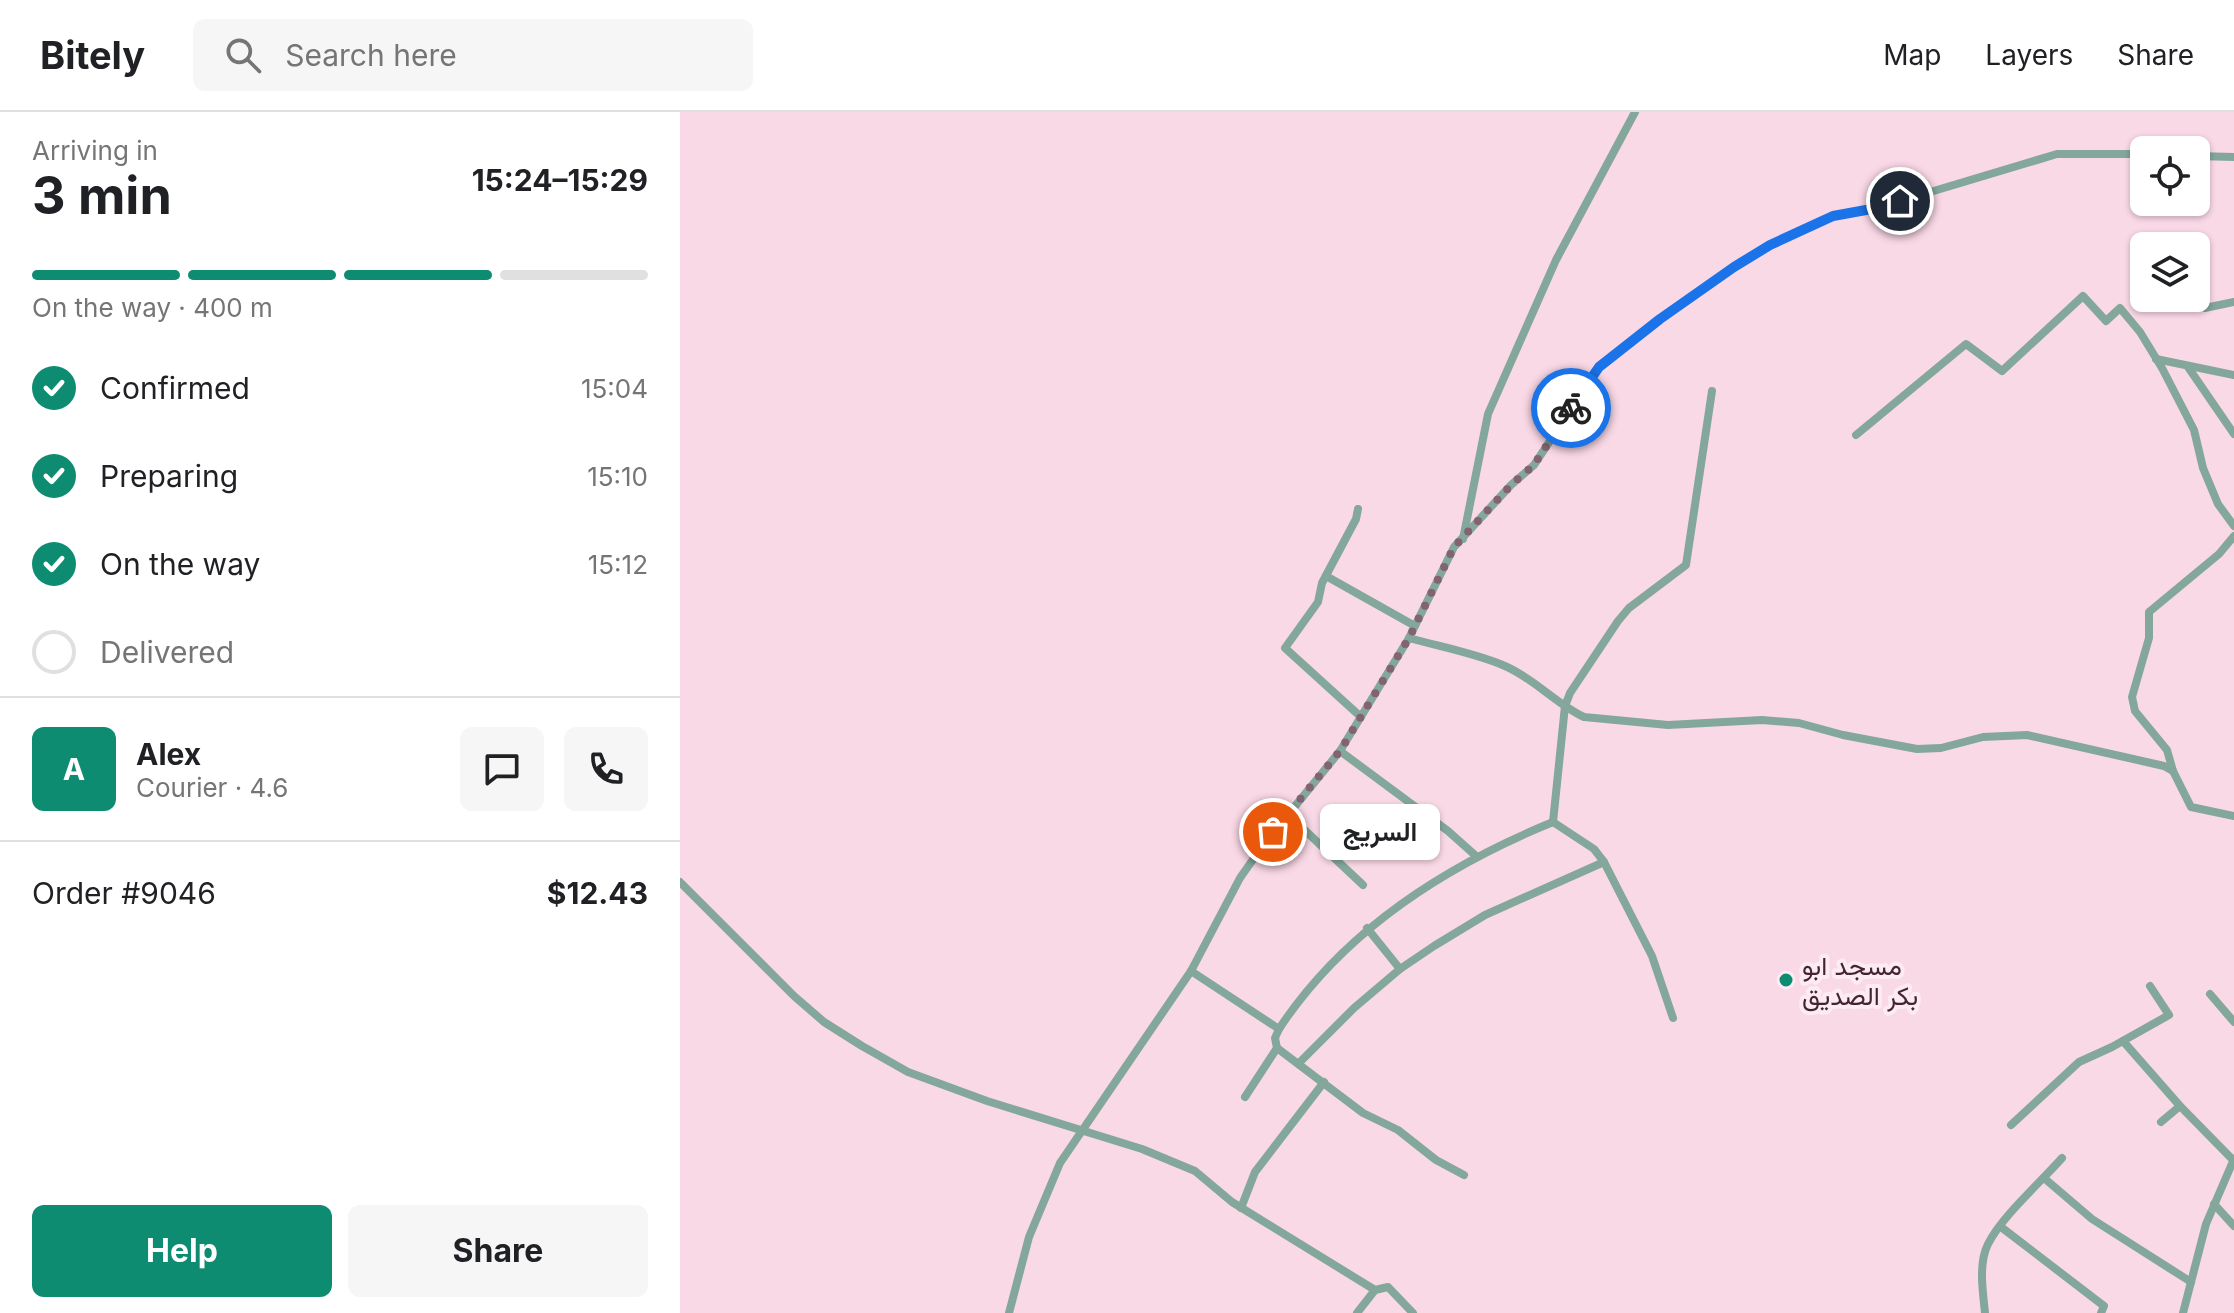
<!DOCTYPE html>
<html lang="en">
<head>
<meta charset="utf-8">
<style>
	body { margin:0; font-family:Inter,Vazirmatn,sans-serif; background:#f6f6f6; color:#202124; height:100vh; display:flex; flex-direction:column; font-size:30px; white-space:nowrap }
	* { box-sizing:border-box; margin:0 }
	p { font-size:26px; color:#757577 }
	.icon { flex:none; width:44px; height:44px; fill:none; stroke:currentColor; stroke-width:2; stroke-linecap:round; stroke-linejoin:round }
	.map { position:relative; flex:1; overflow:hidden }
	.panel { display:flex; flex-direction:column; background:#fff; width:680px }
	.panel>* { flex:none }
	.fabs { position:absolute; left:1450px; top:24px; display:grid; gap:16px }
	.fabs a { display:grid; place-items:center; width:80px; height:80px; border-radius:12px; background:#fff; box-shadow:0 2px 6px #0004; font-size:40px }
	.pin { position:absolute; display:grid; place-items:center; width:68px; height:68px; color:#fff; margin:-34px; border:4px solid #fff; border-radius:50%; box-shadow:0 2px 8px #0007 }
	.courier { position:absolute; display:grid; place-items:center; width:80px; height:80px; margin:-40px; border:6px solid #1a73e8; border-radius:50%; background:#fff; color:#222; box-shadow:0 2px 10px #0007 }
	.bubble { position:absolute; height:56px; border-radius:12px; background:#fff; box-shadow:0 2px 6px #0004; font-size:26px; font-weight:700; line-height:56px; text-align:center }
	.headline em { font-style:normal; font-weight:700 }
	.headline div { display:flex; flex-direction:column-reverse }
	.headline { display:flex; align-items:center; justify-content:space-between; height:136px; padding:0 32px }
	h1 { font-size:52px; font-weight:700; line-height:60px }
	.bar { display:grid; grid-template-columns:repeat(4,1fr); gap:12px 8px; align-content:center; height:96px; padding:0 32px }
	.bar i { height:10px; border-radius:6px; background:#e0e0e0 }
	.bar .active { background:#0d8c71 }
	.bar p { grid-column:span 4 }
	.line { display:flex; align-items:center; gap:20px; padding:0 32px; border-top:2px solid #e0e0e0 }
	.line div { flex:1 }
	.round { display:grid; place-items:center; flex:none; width:84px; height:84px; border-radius:12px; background:#f6f6f6 }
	ol { padding:0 32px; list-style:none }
	li { display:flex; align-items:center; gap:24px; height:88px }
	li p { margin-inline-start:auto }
	li .icon { padding:8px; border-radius:50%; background:#0d8c71; color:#fff; stroke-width:4 }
	li:last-child { color:#757577 }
	li i { width:44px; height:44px; border:4px solid #e0e0e0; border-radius:50% }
	.cta { display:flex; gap:16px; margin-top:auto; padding:16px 32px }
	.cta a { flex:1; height:92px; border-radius:12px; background:#0d8c71; color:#fff; font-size:32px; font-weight:700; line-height:92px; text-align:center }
	.cta a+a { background:#f6f6f6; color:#202124 }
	header { display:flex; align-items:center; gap:48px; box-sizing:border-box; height:112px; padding:0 40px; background:#fff; border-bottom:2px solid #e0e0e0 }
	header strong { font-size:38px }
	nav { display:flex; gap:44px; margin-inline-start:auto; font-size:28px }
	.search { width:560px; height:72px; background:#f6f6f6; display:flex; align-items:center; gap:20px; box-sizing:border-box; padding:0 28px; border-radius:12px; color:#757577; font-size:30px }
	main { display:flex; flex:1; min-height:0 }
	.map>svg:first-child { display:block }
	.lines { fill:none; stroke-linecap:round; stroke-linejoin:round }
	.minor { stroke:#84a79b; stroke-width:8 }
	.done { stroke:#836371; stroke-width:8; stroke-dasharray:0 14.4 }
	.route { stroke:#1a73e8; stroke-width:10 }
	.poi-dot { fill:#0d8c71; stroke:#fcebf2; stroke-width:3 }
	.labels { text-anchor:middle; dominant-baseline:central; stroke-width:8; stroke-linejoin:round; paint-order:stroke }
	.poi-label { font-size:26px; fill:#432432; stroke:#fcebf2; text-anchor:start }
</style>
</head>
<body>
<header>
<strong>Bitely</strong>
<div class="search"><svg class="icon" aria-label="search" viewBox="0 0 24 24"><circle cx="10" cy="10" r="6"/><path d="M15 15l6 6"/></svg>Search here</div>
<nav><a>Map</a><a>Layers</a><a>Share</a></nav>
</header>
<main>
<section class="panel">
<div class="headline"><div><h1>3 min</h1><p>Arriving in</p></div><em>15:24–15:29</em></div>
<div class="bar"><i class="active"></i><i class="active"></i><i class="active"></i><i></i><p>On the way · 400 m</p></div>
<ol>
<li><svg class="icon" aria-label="check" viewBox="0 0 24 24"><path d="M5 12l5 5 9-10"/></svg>Confirmed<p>15:04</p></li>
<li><svg class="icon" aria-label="check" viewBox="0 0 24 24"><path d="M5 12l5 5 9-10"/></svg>Preparing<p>15:10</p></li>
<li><svg class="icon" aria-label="check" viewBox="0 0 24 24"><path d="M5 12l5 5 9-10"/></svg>On the way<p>15:12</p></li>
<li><i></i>Delivered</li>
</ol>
<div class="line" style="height:144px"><b class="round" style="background:#0d8c71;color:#fff">A</b><div><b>Alex</b><p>Courier · 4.6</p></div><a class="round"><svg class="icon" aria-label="chat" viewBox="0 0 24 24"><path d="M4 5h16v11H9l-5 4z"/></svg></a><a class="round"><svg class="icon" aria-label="phone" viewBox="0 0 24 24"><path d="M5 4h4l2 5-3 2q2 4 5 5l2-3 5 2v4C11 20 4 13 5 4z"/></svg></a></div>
<div class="line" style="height:104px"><div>Order #9046</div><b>$12.43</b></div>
<div class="cta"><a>Help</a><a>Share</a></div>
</section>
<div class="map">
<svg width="1554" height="1201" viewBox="0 0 1554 1201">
	<rect width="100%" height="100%" fill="#fad9e6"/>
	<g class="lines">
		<!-- minor -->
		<g class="minor">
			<path d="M1516,44L1554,45"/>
			<path d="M1525,196L1554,190"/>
			<path d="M1476,247L1554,263"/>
			<path d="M1508,255L1554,322"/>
			<path d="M1176,323L1286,232L1322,259L1403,184L1426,209L1440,196L1460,220L1482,256L1514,318L1523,356L1538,392L1554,414"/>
			<path d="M678,397L676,407L642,471L638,490L605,536L681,605"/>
			<path d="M783,427L808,302L876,148L955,0"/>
			<path d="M646,464L735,514"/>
			<path d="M729,526C761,535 795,541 825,554C855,567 876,592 904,605L988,613L1082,608L1119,611L1163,623L1237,637L1261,636L1303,625L1347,623L1484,654L1493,659L1511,695L1554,704"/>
			<path d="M660,639L768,719L796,744"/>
			<path d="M1493,659L1487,638L1455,599L1452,585L1469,526V500L1539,442L1554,424"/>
			<path d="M606,704L615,709L683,773"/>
			<path d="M0,770L114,884L144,910L182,934L228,960L307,989L462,1037L515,1059L552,1090L695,1178L708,1175L733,1201"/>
			<path d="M687,816L720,857"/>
			<path d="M511,859L599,917L595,926L597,936L683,1001L718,1018L756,1048L784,1063"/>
			<path d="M1530,882L1554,910"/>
			<path d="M993,906L972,844L924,750L914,737L873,710L885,594L890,581L938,509L949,496L1006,453L1032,279"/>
			<path d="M599,917C664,818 765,754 873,710"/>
			<path d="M1443,929L1500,994L1553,1048"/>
			<path d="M619,951L674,896L720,857L754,834L805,803L924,750"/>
			<path d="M565,985L597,936"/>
			<path d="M1481,1010L1500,994"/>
			<path d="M1331,1013L1399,950L1432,935L1489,903L1470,874"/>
			<path d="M1364,1066L1412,1107L1511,1170"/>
			<path d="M1534,1092L1554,1114"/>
			<path d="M561,1096L575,1060L644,970"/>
			<path d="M1321,1115L1424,1194L1421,1201"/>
			<path d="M329,1201L349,1125L380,1051L511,859L560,766L581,736L660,639L729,526L774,435L831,373L854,353L919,255L980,207L1054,155L1090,133L1153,104L1197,96L1377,42H1464"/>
			<path d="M677,1201L695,1178"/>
			<path d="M1305,1201C1303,1180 1298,1152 1308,1132C1322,1104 1360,1071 1382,1046"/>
			<path d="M1503,1201L1526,1112L1554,1047"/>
		</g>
	</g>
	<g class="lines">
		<!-- done -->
		<path class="done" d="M593,720L660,639L729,526L774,435L831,373L854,353L891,296"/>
		<!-- route -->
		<path class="route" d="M891,296L919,255L980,207L1054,155L1090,133L1153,104L1197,96L1220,89"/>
	</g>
	<!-- markers -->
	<circle class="poi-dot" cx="1106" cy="868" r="8"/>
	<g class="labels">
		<!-- poi labels -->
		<g class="poi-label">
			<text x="1122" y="853">مسجد ابو<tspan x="1122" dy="30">بكر الصديق</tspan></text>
		</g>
	</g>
</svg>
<div class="fabs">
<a><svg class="icon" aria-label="locate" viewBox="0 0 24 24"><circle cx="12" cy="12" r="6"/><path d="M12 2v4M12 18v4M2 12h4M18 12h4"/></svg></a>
<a><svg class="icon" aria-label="layers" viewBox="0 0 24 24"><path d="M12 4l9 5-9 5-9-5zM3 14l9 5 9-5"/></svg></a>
</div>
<div class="pin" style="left:593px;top:720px;background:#ea580c"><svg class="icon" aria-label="bag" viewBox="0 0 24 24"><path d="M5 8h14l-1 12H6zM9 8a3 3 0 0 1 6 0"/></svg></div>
<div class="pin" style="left:1220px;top:89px;background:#1f2937"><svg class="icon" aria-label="home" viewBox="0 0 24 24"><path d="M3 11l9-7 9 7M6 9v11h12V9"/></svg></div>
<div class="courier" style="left:891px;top:296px"><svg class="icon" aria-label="bike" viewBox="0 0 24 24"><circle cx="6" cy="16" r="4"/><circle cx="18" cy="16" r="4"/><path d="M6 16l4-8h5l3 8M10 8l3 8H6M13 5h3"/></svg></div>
<div class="bubble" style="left:640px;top:692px;width:120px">السريج</div>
</div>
</main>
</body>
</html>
